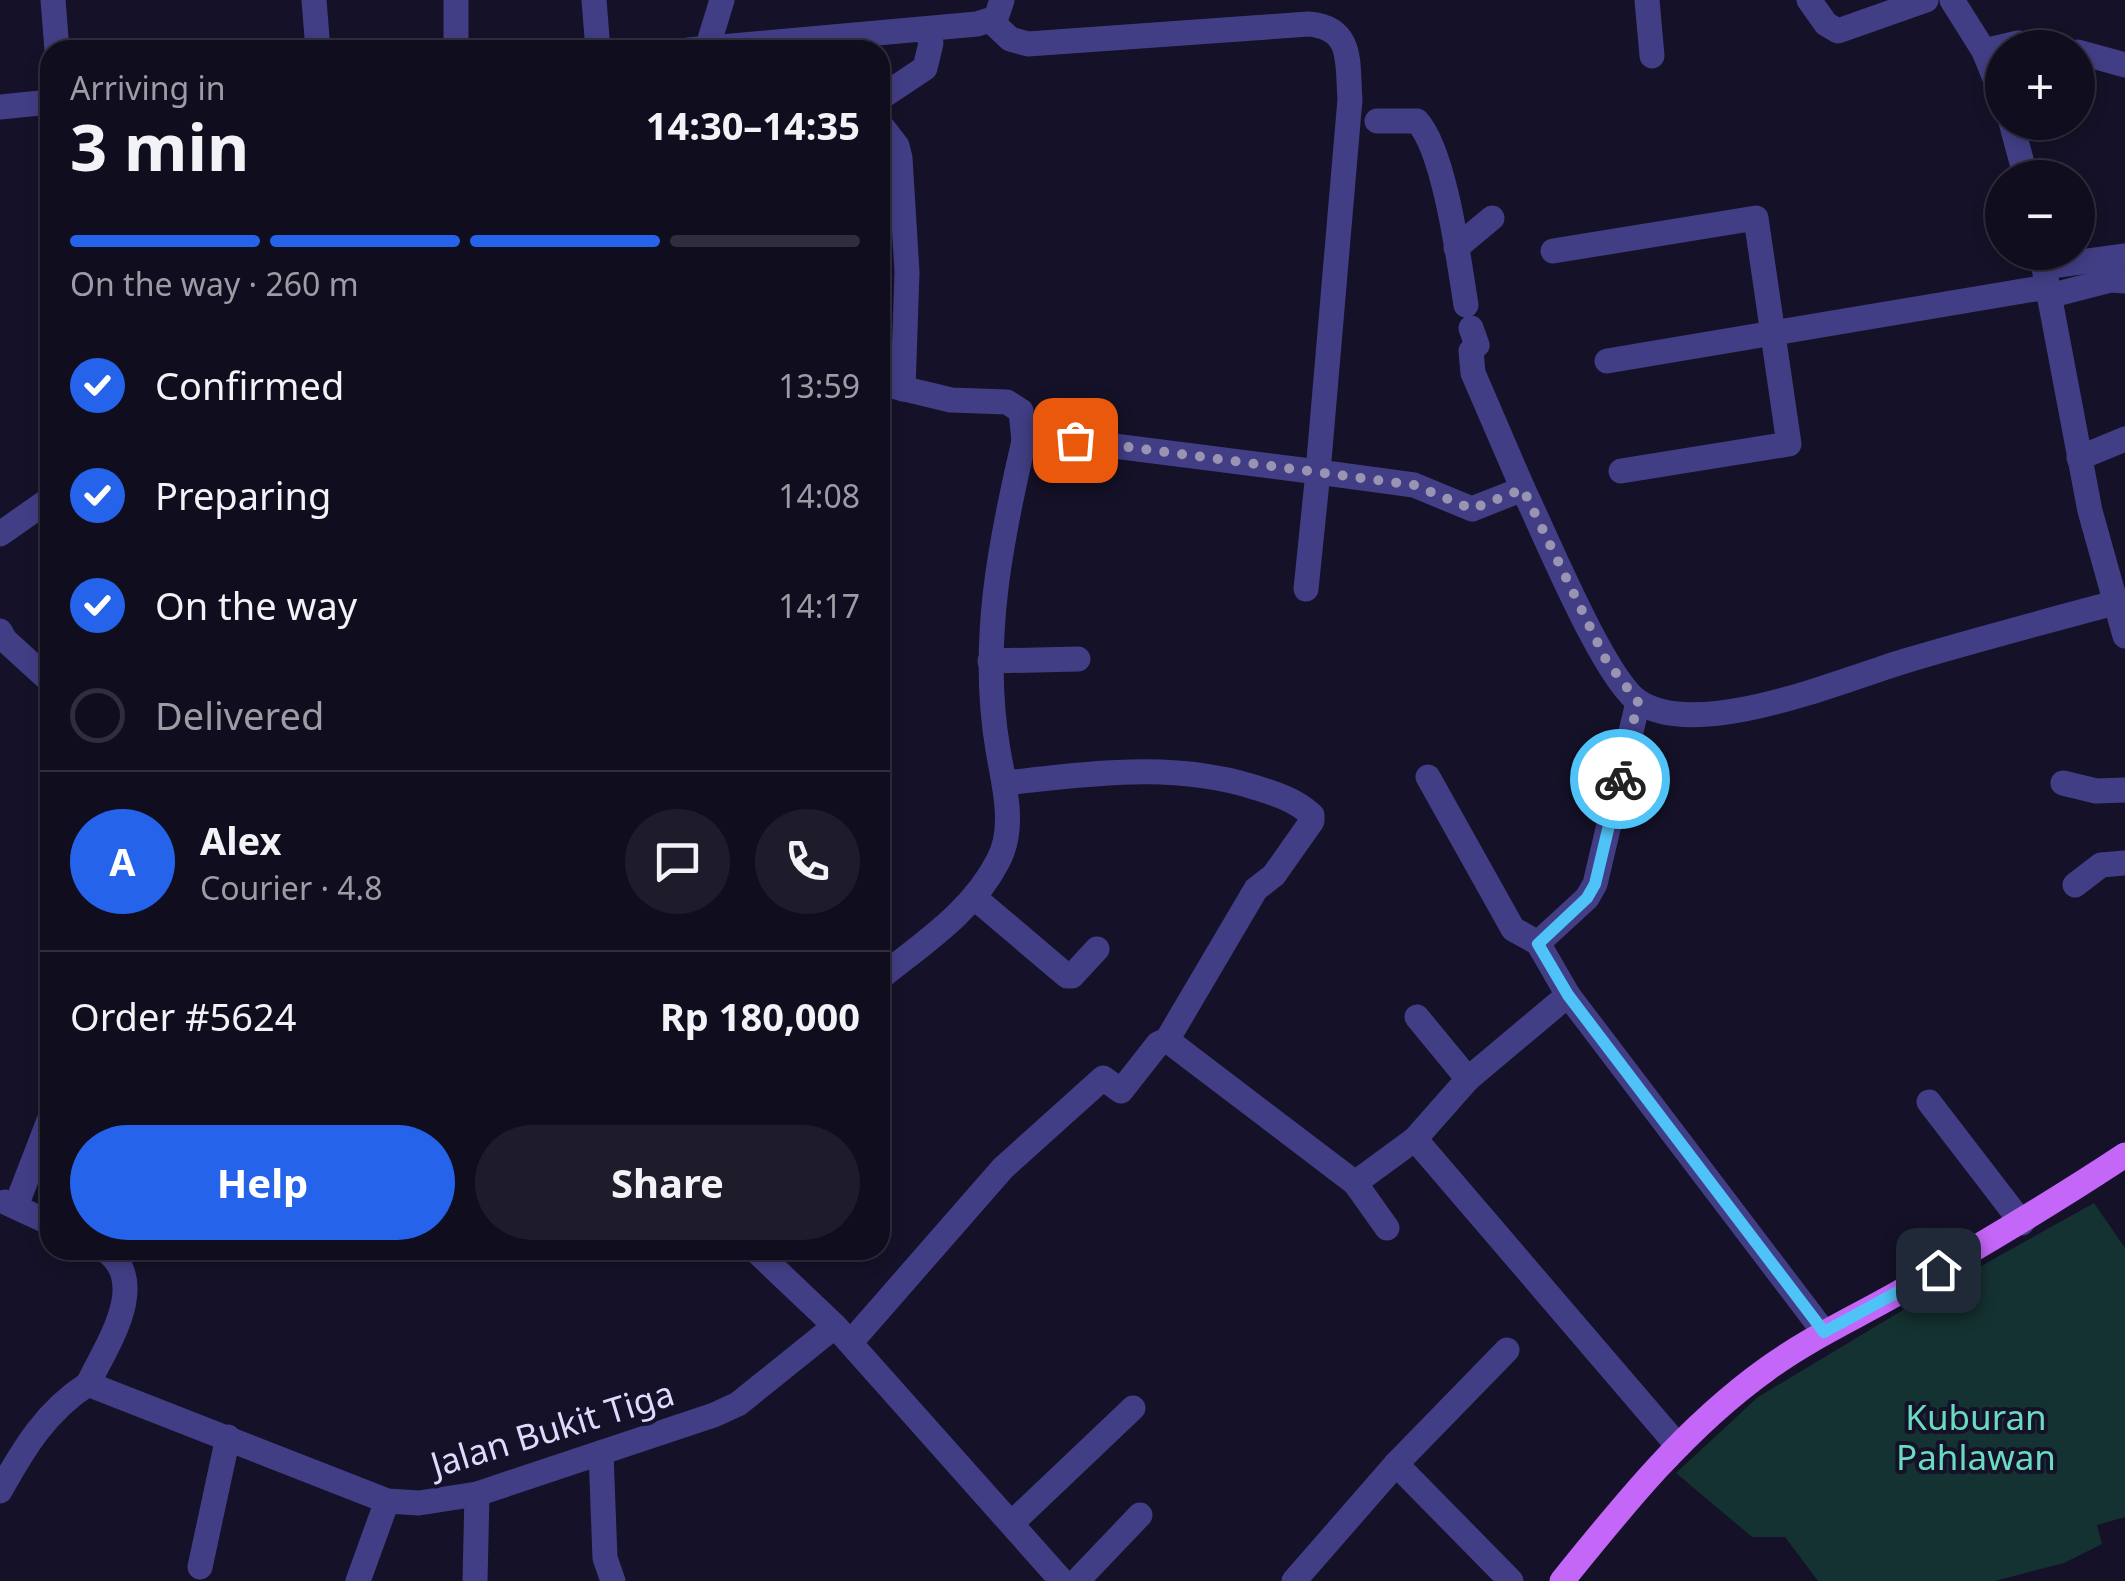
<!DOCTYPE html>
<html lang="en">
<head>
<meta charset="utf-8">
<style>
	body { margin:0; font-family:"Noto Sans",sans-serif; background:#1e1b2b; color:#f1f3f6; height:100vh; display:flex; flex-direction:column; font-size:38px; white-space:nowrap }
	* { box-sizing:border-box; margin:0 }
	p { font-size:32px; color:#9c9ca4 }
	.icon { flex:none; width:55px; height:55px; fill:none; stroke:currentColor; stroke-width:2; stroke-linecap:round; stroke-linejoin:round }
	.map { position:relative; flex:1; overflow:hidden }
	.drawer { position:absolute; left:40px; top:40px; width:850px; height:1220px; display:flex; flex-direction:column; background:#100d1e; border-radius:30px; box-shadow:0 5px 15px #0003,0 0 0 2px #302d3c }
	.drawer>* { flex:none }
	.tools { position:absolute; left:1985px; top:30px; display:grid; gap:20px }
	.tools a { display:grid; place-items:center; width:110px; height:110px; border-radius:50%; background:#100d1e; box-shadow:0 5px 15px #0003,0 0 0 2px #302d3c; font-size:50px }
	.pin { position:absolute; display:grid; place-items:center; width:85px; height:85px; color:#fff; margin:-42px; border-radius:20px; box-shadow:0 5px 15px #0006 }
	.courier { position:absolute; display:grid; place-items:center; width:100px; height:100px; margin:-50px; border:8px solid #4fc3f7; border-radius:50%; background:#fff; color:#222; box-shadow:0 2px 12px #0007 }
	.overview em { font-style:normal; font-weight:700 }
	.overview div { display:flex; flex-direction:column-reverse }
	.overview { display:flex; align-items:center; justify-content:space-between; height:170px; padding:0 30px }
	h1 { font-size:65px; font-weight:700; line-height:75px }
	.bar { display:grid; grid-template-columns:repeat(4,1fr); gap:15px 10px; align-content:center; height:120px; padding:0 30px }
	.bar i { height:12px; border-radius:8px; background:#302d3c }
	.bar .current { background:#2563eb }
	.bar p { grid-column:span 4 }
	.line { display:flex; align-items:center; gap:25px; padding:0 30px; border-top:2px solid #302d3c }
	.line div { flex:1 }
	.round { display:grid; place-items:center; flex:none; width:105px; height:105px; border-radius:52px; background:#1e1b2b }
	ol { padding:0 30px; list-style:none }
	li { display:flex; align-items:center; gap:30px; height:110px }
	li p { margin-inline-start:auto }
	li .icon { padding:10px; border-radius:50%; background:#2563eb; color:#fff; stroke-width:4 }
	li:last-child { color:#9c9ca4 }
	li i { width:55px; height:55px; border:5px solid #302d3c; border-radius:50% }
	.cta { display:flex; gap:20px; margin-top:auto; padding:20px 30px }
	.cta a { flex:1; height:115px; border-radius:60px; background:#2563eb; color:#fff; font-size:40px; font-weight:700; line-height:115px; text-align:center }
	.cta a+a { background:#1e1b2b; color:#f1f3f6 }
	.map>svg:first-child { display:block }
	.green { fill:#143231 }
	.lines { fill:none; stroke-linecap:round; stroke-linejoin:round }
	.minor { stroke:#423e85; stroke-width:25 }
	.major { stroke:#c466f8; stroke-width:25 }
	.done { stroke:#9894b2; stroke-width:10; stroke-dasharray:0 18 }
	.route { stroke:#4fc3f7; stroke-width:12 }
	.labels { text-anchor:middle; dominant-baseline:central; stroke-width:8; stroke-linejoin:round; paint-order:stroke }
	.park-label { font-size:35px; fill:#68dbc0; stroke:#151128 }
	.street-label { font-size:35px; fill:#dedafd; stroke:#151128 }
</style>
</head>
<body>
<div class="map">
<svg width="2125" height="1581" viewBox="0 0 2125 1581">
	<rect width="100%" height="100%" fill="#151128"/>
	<!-- green -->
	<path class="green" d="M2094,1203L2125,1248V1517L2097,1525L2102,1544L2064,1563L1995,1581H1818L1785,1537H1752L1676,1473L1758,1397L1913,1304Z"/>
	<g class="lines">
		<!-- minor -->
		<g class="minor">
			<path d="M53,0L57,50"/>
			<path d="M314,0L318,50"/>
			<path d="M456,0V50"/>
			<path d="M594,0L598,50"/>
			<path d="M1647,0L1652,56"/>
			<path d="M1809,0L1826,24L1838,31L1926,0"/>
			<path d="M1952,0L1984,51L2002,96"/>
			<path d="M992,22L1010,39L1028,44L1309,24C1354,28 1347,63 1350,99L1318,472L1414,485L1472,509L1523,489C1544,532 1604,679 1639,702C1699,741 1842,680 1905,661C1975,640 2047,621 2118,602"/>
			<path d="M707,49L722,0"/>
			<path d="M688,50L977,24L996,18L1002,0"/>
			<path d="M1984,51L2018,43L2064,48"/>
			<path d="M2078,52L2125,65"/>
			<path d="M880,98L925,68L931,43L926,29"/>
			<path d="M0,107L50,102"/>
			<path d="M1377,121H1417C1445,151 1459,262 1466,305"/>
			<path d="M2011,122L2026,178"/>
			<path d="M880,124L897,146L900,158L907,272L903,389"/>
			<path d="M1456,248L1492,218"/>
			<path d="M1553,251L1756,218L1789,444L1621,471"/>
			<path d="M2041,252L2090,511L2125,636"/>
			<path d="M2044,267L2125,256"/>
			<path d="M2049,296L2111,280L2125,281"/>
			<path d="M1471,328L1477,345L1471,351L1473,373L1523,489"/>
			<path d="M1607,361L2047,287"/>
			<path d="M880,383L951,400L1007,402L1021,411L1024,441"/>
			<path d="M2079,458L2125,439"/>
			<path d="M0,534L50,499"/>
			<path d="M0,631L5,640L50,681"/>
			<path d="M990,661L1078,659"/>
			<path d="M1638,702L1595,884L1587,898L1538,943L1568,995L1824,1332"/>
			<path d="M1428,777L1513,929L1538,943"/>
			<path d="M2063,783L2096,791L2125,790"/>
			<path d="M2075,885L2101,865L2125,863"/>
			<path d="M975,898L1067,976H1072L1097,949"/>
			<path d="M880,978C923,943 972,912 998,861C1016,828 1004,785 998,750C980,644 1000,543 1024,441H1075L1318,472L1306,589"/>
			<path d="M1417,1017L1468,1079"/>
			<path d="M1167,1040L1355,1183L1415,1139L1468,1079L1568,995"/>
			<path d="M1929,1102L2022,1223"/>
			<path d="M1415,1139L1678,1446"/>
			<path d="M1355,1183L1387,1228"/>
			<path d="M5,1202L50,1223"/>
			<path d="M16,1206L50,1118"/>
			<path d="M755,1250L835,1326"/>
			<path d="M851,1342L1003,1168L1103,1078L1121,1091L1158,1044L1167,1040L1256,889L1274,875L1312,821V815C1295,800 1279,795 1257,788C1174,761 1090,774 1005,783"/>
			<path d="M88,1384L387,1501L419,1503L477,1494L714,1415L738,1404L835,1326L1062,1581"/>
			<path d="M88,1384C106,1346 151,1283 105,1250"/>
			<path d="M601,1453L605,1558L613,1581"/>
			<path d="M1396,1464L1511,1581"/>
			<path d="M0,1491C24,1448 46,1411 88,1384"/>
			<path d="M1012,1523L1133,1408"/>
			<path d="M200,1567L228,1437"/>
			<path d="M358,1581L387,1501"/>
			<path d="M475,1581L477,1494"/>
			<path d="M1077,1581L1140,1515"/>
			<path d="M1294,1581L1396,1464L1507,1350"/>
		</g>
		<!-- major -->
		<path class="major" d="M1562,1581C1624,1504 1686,1427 1767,1369C1808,1339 1854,1318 1898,1293C1975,1249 2051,1204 2125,1155"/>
	</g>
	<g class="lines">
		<!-- done -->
		<path class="done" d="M1075,440L1414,485L1472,509L1523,489L1606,660L1638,702L1620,779"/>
		<!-- route -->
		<path class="route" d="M1620,779L1595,884L1587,898L1538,944L1568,995L1824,1332L1938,1270"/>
	</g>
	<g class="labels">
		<!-- park labels -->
		<g class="park-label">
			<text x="1976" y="1416">Kuburan<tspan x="1976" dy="40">Pahlawan</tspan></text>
		</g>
		<!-- street labels -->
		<g class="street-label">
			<text transform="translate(552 1428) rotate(-17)">Jalan Bukit Tiga</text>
		</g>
	</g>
</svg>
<div class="tools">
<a>+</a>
<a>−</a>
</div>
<div class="pin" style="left:1075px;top:440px;background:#ea580c"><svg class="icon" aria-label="bag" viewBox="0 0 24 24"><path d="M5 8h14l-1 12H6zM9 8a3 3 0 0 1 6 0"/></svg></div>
<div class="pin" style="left:1938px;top:1270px;background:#1f2937"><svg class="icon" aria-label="home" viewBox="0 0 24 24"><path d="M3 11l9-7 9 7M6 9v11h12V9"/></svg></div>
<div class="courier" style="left:1620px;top:779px"><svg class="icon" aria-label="bike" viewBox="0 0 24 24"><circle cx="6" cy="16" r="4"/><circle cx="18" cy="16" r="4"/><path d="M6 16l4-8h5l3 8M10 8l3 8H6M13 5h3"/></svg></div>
<section class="drawer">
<div class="overview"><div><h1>3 min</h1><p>Arriving in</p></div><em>14:30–14:35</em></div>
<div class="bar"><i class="current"></i><i class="current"></i><i class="current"></i><i></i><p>On the way · 260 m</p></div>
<ol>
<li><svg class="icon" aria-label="check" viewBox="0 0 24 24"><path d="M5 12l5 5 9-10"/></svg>Confirmed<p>13:59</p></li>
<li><svg class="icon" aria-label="check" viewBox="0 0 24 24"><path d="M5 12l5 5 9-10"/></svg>Preparing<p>14:08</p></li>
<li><svg class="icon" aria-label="check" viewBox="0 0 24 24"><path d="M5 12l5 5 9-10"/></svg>On the way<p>14:17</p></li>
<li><i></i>Delivered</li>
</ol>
<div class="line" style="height:180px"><b class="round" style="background:#2563eb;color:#fff">A</b><div><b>Alex</b><p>Courier · 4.8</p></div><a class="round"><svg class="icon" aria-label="chat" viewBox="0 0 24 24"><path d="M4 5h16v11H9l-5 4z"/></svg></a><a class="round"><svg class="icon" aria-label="phone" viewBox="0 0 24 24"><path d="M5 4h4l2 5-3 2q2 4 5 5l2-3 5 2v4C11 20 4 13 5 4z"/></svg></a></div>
<div class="line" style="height:130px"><div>Order #5624</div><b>Rp 180,000</b></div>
<div class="cta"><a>Help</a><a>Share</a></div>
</section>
</div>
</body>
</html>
